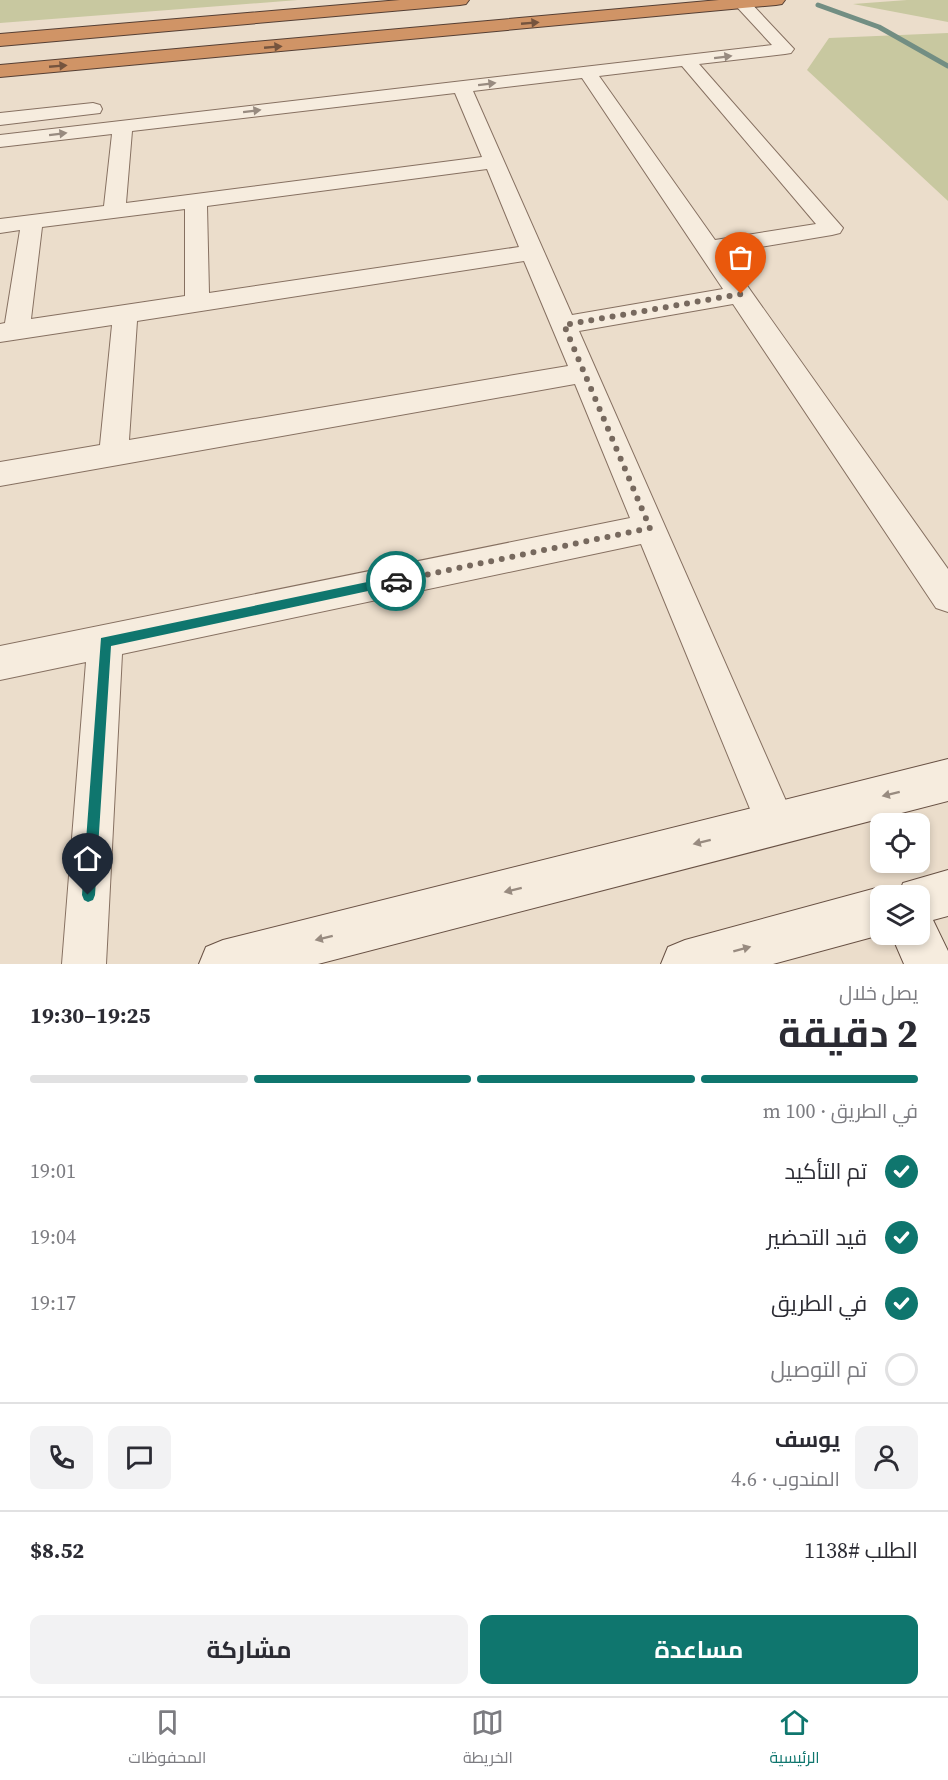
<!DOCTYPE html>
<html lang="ar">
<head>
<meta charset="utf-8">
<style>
	body { margin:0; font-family:"Source Serif 4",Cairo,serif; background:#f2f2f3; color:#2b2b33; direction:rtl; height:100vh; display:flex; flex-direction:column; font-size:22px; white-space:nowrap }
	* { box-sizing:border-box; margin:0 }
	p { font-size:20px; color:#7c7c81 }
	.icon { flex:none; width:33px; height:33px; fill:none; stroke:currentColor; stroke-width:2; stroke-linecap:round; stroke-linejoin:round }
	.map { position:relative; height:964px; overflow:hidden; direction:ltr }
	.sheet { display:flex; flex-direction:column; background:#fff; flex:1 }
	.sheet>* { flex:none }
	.buttons { position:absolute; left:870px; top:813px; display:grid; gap:12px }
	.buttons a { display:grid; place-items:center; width:60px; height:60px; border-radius:12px; background:#fff; box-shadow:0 3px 9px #0003; font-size:30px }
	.pin { position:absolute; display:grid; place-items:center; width:51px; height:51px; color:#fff; margin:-62px -26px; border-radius:50% 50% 50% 0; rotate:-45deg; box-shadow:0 0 6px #0007 }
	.pin .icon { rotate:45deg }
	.courier { position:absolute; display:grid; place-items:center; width:60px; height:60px; margin:-30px; border:4px solid #0f766e; border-radius:50%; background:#fff; color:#222; box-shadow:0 2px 8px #0007 }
	.headline em { font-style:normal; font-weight:700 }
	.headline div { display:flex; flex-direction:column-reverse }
	.headline { display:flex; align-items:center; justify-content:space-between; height:102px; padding:0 30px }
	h1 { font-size:39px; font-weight:700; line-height:45px }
	.bar { display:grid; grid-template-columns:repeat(4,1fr); gap:9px 6px; align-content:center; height:72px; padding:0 30px }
	.bar i { height:8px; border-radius:4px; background:#e1e1e2 }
	.bar .active { background:#0f766e }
	.bar p { grid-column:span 4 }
	.line { display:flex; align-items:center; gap:15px; padding:0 30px; border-top:2px solid #e1e1e2 }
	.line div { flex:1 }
	.round { display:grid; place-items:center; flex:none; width:63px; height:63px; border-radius:12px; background:#f2f2f3 }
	ol { padding:0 30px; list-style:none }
	li { display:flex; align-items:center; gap:18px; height:66px }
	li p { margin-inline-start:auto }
	li .icon { padding:6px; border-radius:50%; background:#0f766e; color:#fff; stroke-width:4 }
	li:last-child { color:#7c7c81 }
	li i { width:33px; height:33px; border:3px solid #e1e1e2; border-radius:50% }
	.cta { display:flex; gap:12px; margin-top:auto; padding:12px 30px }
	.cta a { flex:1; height:69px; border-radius:12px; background:#0f766e; color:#fff; font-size:24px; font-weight:700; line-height:69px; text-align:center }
	.cta a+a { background:#f2f2f3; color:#2b2b33 }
	.tab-bar { display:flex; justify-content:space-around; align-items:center; height:84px; border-top:2px solid #e1e1e2; background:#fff; font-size:16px; color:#7c7c81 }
	.tab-bar a { display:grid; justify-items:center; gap:3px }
	.tab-bar .active { color:#0f766e }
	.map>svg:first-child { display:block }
	.green { fill:#c8c8a0 }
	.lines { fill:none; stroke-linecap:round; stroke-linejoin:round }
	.stream { stroke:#728e83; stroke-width:5 }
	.street-casing { stroke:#867061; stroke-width:2 }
	.secondary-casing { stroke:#685144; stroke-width:2 }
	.highway-casing { stroke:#553f34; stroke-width:2 }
	.street { fill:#f6ecde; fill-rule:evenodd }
	.secondary { fill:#f6ecde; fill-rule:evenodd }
	.highway { fill:#d09466; fill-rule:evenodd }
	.oneway { fill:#75543e }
	.oneway2 { fill:#988b80 }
	.route { fill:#0f766e }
	.done { stroke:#77695e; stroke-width:6; stroke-dasharray:0 10.8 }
</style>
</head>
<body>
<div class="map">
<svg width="948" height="964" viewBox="0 0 948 964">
	<rect width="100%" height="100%" fill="#ebddcb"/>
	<!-- green -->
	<g class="green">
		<path d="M0,0H298L0,23Z"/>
		<path d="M907,0H948V22L853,4Z"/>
		<path d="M948,33V201L807,70L829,38Z"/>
	</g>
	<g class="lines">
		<!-- stream -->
		<path class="stream" d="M818,5L879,27L948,66"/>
		<!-- street casing -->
		<g class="street-casing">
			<g id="street">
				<path d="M736,0H748L794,49L791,53L785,54L699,64L843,228L840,233L832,235L724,253L948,569V612L936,608L733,304L579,331L790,810L796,824L790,838L776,844L762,838L641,544L122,654L106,964H62L86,662L0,680V646L630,518L575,384L0,486V462L100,445L112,325L0,342V324L5,323L20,230L0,233V219L104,206L112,134L0,147V135L772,45L736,6L734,3ZM682,66L816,224L715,240L599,76ZM582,78L723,289L572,315L473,91ZM455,93L482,157L126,203L132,131ZM487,169L519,247L209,293L207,206ZM185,209V296L31,319L42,227ZM524,261L568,366L129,440L137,321Z"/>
				<path d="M93,103L100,105L102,109L100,113L0,125V113Z"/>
			</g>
		</g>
		<!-- secondary casing -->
		<g class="secondary-casing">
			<g id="secondary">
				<path d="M948,759V801L318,964H199L206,947L223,940Z"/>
				<path d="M948,870V916L933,920L948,951V964H904L891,934H920V896H898L903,883Z"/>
				<path d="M880,887L897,896H880V935L773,964H661L668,947L685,940Z"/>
			</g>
		</g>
		<!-- highway casing -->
		<g class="highway-casing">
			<g id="highway">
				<path d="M400,0H469L466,4L460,5L0,46V34Z"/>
				<path d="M719,0H785L782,4L776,5L0,77V65Z"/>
			</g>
		</g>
		<!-- street -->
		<use href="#street" class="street"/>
		<!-- secondary -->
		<use href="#secondary" class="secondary"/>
		<!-- highway -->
		<use href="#highway" class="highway"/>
	</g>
	<!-- one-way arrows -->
	<defs><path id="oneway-solid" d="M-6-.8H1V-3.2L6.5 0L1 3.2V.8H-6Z" transform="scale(1.5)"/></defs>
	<g class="oneway">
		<use href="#oneway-solid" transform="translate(530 23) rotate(-5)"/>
		<use href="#oneway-solid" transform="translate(273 47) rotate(-5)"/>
		<use href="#oneway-solid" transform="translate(58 66) rotate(-5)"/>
	</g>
	<g class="oneway2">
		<use href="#oneway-solid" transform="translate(723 57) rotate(-7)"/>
		<use href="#oneway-solid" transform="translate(487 84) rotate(-7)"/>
		<use href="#oneway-solid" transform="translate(252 111) rotate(-7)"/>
		<use href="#oneway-solid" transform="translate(58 134) rotate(-7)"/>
		<use href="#oneway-solid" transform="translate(891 794) rotate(166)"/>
		<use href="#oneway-solid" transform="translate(702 842) rotate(166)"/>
		<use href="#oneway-solid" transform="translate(513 890) rotate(166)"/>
		<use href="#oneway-solid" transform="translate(324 938) rotate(166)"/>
		<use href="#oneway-solid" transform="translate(742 949) rotate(-15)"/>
	</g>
	<!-- route -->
	<path class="route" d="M396,576L401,581L396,585L111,646L95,895L93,900L88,902L84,900L82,895L101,638Z"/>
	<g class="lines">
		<!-- done -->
		<path class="done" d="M396,581L650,528L564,325L741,294"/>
	</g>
</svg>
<div class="buttons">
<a><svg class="icon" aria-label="locate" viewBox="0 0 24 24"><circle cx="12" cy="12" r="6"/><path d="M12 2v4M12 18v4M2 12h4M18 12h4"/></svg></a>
<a><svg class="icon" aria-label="layers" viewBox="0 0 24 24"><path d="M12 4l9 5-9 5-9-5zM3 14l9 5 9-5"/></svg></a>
</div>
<div class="pin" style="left:741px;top:294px;background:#ea580c"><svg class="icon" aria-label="bag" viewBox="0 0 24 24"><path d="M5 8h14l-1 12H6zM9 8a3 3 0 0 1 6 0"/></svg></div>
<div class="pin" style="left:88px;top:895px;background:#1f2937"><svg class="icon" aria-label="home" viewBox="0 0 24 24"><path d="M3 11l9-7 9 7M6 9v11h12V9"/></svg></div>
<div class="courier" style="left:396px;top:581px"><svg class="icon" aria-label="car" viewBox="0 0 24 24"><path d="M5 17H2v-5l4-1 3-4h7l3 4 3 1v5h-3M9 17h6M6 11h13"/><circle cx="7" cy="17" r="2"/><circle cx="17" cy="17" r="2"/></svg></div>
</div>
<section class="sheet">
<div class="headline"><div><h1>2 دقيقة</h1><p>يصل خلال</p></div><em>19:25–19:30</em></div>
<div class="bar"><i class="active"></i><i class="active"></i><i class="active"></i><i></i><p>في الطريق · 100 m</p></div>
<ol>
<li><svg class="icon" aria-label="check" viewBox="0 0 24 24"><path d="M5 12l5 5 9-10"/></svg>تم التأكيد<p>19:01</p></li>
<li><svg class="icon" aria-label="check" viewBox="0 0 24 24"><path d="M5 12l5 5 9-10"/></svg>قيد التحضير<p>19:04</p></li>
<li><svg class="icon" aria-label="check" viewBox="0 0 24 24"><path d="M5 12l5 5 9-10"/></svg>في الطريق<p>19:17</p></li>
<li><i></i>تم التوصيل</li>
</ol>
<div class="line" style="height:108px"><a class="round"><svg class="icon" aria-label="person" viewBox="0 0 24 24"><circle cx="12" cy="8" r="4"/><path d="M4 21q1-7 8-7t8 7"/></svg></a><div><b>يوسف</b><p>المندوب · 4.6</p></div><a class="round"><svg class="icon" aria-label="chat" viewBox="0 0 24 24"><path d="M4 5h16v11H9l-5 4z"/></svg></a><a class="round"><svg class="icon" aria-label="phone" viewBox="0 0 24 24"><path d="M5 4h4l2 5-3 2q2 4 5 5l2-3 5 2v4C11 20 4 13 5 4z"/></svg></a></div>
<div class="line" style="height:78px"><div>الطلب #1138</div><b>$8.52</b></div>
<div class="cta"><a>مساعدة</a><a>مشاركة</a></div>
</section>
<nav class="tab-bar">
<a class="active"><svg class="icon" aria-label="home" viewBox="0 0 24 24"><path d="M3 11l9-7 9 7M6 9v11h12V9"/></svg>الرئيسية</a>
<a><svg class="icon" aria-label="map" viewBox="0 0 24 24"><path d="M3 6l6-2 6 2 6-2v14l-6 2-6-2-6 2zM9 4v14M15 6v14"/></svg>الخريطة</a>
<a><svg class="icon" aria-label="saved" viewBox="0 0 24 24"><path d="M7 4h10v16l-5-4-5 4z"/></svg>المحفوظات</a>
</nav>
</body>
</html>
